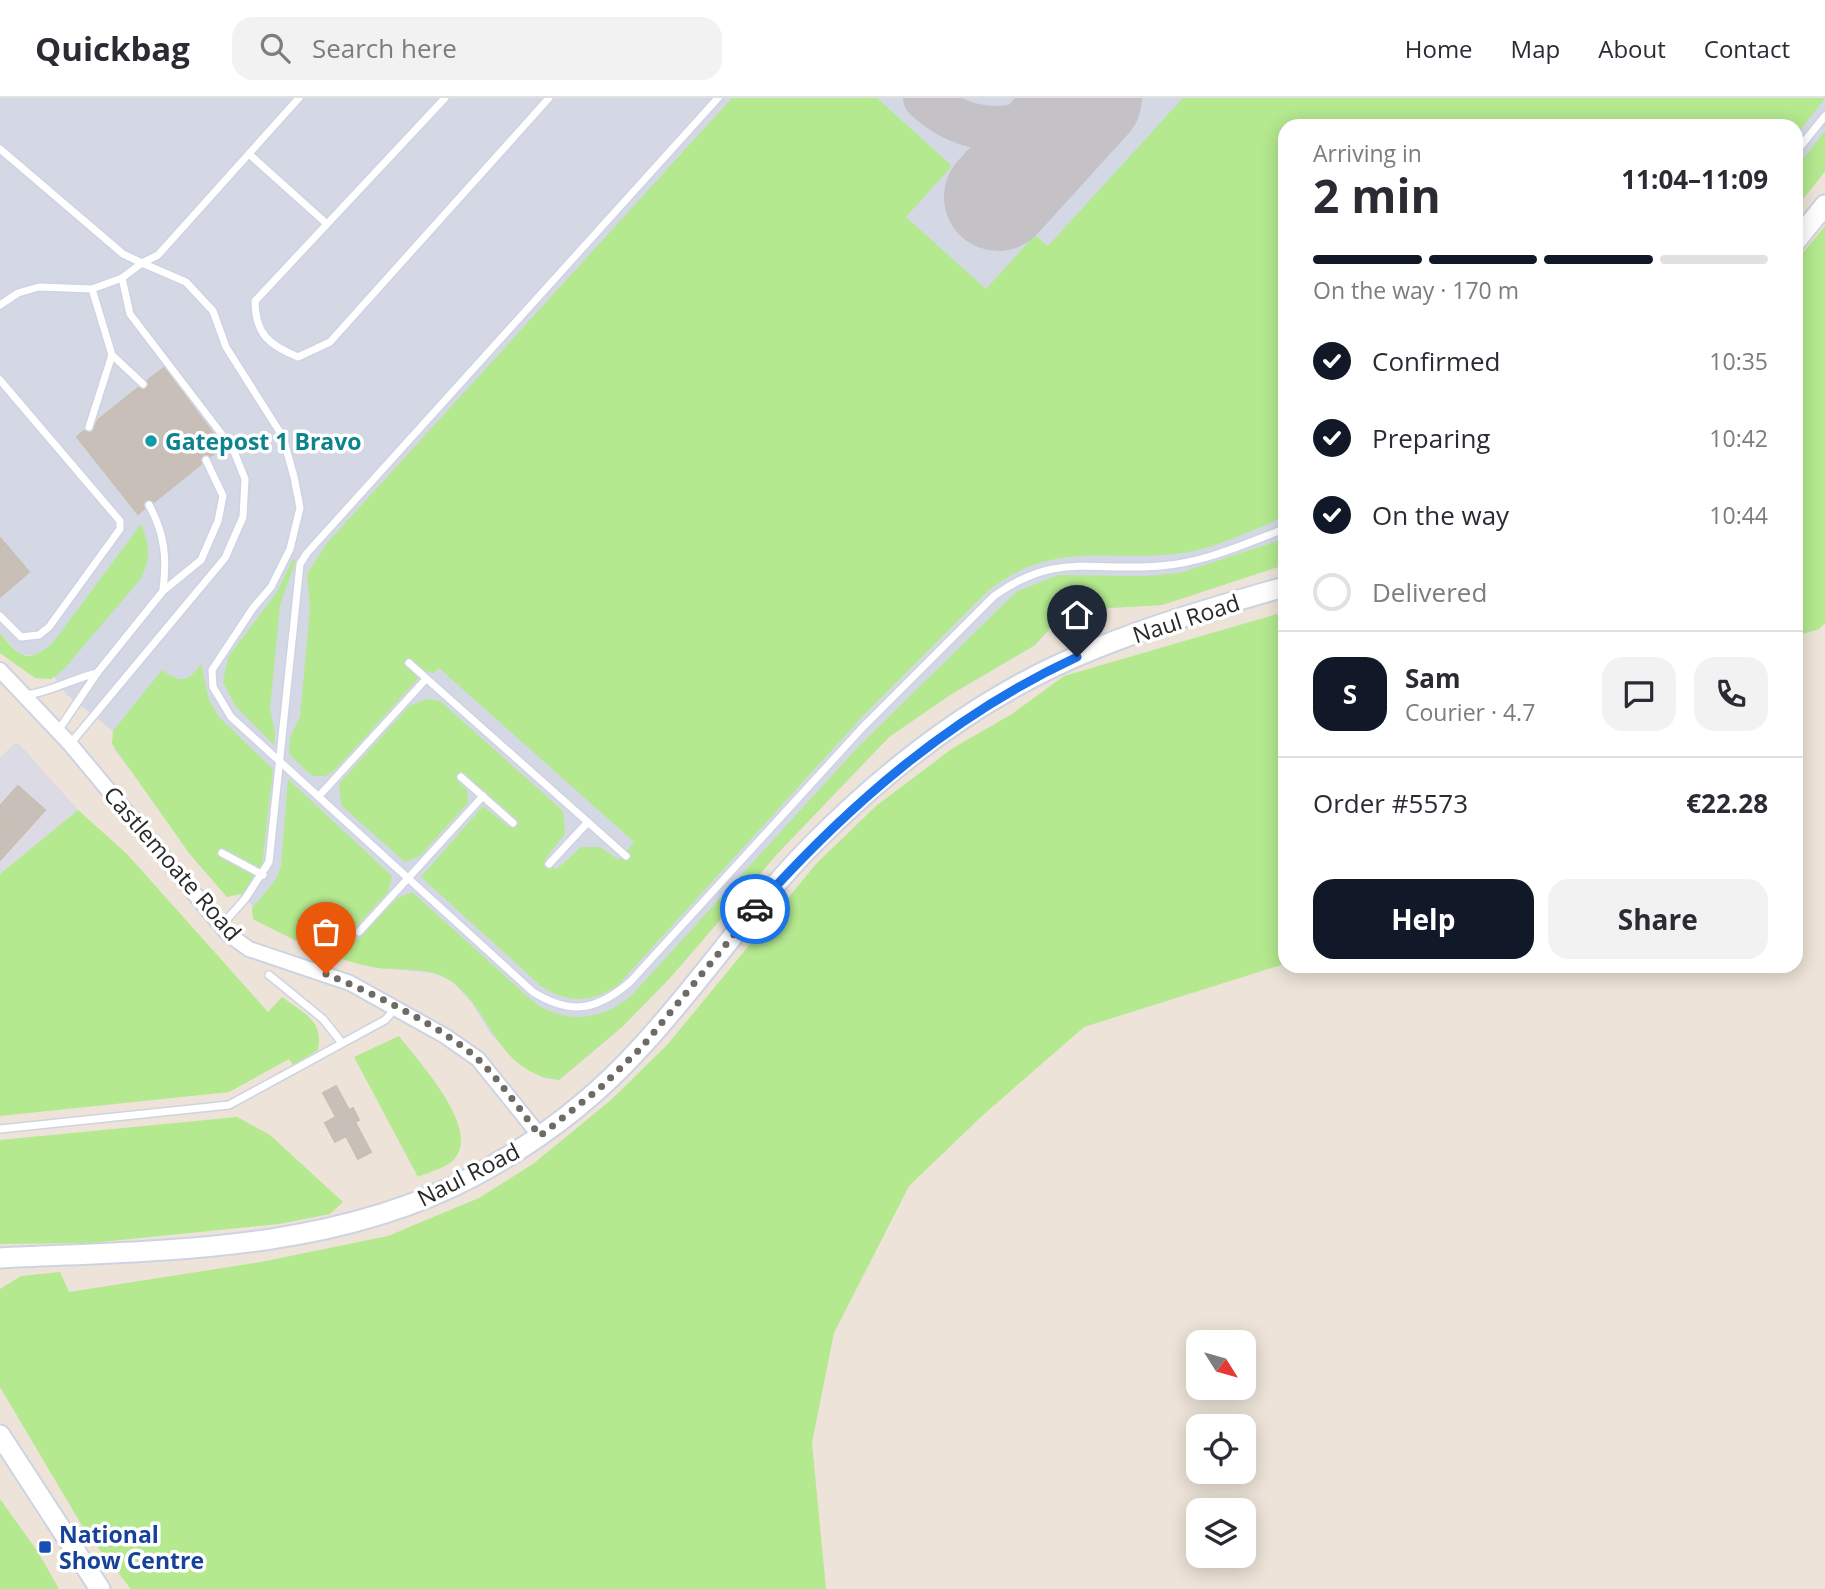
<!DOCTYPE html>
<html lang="en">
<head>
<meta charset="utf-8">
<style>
	body { margin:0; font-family:"Open Sans",sans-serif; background:#f2f2f3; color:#2b2b33; height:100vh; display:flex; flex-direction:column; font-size:26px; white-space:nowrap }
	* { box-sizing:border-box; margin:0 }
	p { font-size:23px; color:#7c7c81 }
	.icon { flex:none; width:38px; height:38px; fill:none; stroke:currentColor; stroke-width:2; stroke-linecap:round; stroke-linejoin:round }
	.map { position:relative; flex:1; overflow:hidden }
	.sheet { position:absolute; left:1278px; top:21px; width:525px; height:854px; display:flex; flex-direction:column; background:#fff; border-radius:21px; box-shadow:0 4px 18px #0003 }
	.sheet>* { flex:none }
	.needle { width:46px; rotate:127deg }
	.tools { position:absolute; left:1186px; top:1232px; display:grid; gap:14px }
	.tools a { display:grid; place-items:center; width:70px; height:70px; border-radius:14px; background:#fff; box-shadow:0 4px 18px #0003; font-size:35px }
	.pin { position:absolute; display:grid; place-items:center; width:60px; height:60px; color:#fff; margin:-72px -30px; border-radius:50% 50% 50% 0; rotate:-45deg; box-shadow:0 0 7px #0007 }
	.pin .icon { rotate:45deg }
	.courier { position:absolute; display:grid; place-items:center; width:70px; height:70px; margin:-35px; border:5px solid #1a73e8; border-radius:50%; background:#fff; color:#222; box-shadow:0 2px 9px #0007 }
	.overview em { font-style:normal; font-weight:700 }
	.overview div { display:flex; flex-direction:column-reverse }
	.overview { display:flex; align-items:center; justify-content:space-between; height:119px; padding:0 35px }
	h1 { font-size:46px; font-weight:700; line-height:52px }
	.bar { display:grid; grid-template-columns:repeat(4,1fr); gap:10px 7px; align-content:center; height:84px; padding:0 35px }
	.bar i { height:9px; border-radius:5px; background:#e1e1e2 }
	.bar .selected { background:#111827 }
	.bar p { grid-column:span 4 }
	.line { display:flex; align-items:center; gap:18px; padding:0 35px; border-top:2px solid #e1e1e2 }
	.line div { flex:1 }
	.round { display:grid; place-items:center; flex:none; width:74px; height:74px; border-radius:21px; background:#f2f2f3 }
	ol { padding:0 35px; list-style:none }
	li { display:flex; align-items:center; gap:21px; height:77px }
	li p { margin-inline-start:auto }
	li .icon { padding:7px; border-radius:50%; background:#111827; color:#fff; stroke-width:4 }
	li:last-child { color:#7c7c81 }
	li i { width:38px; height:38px; border:4px solid #e1e1e2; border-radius:50% }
	.primary-button { display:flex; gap:14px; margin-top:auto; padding:14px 35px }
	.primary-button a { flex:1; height:80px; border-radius:21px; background:#111827; color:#fff; font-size:28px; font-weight:700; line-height:80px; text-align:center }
	.primary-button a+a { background:#f2f2f3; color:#2b2b33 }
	header { display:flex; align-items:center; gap:42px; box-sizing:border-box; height:98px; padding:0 35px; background:#fff; border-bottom:2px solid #e1e1e2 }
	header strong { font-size:33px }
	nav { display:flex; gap:38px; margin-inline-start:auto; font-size:24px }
	.search { width:490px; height:63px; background:#f2f2f3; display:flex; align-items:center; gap:18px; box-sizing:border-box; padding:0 24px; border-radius:21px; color:#7c7c81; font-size:26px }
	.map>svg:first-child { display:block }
	.industrial { fill:#dcdae4 }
	.airport { fill:#d4d8e5 }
	.green { fill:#b4e98f }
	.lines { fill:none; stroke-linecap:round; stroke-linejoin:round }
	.taxiway { stroke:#c4c2c6; stroke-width:44 }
	.runway { stroke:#c4c2c6; stroke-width:108 }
	.building { fill:#c8c0b8; stroke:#c8bfb2; stroke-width:2 }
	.lane-casing { stroke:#ced3e3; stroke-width:10 }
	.street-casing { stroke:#ced3e3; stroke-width:18 }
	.secondary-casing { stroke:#ced3e3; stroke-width:23 }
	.lane { stroke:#fff; stroke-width:7 }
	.street { stroke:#fff; stroke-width:14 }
	.secondary { stroke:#fff; stroke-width:19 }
	.done { stroke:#6e6a66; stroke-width:7; stroke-dasharray:0 12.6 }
	.route { stroke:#1a73e8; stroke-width:9 }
	.culture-dot { fill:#0f9aa8; stroke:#fff; stroke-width:2.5 }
	.transit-dot { fill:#1a4fb4; stroke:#fff; stroke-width:2.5 }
	.labels { text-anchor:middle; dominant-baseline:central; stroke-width:7; stroke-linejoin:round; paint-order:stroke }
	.culture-label { font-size:23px; font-weight:bold; fill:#0d838f; stroke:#fff; text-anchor:start }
	.street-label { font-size:23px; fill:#292929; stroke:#fff }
	.transit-label { font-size:23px; font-weight:bold; fill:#164399; stroke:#fff; text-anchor:start }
</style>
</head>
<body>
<header>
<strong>Quickbag</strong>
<div class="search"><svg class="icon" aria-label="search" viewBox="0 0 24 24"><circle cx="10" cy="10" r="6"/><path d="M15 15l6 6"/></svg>Search here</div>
<nav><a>Home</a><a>Map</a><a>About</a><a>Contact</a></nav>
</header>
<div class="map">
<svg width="1825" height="1491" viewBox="0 0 1825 1491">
	<rect width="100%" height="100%" fill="#ede3d8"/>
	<!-- industrial -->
	<path class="industrial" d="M15,645L20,647L78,712L0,776V660Z"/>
	<!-- airport -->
	<path class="airport" d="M0,0H1825V73L1796,110V28H1284V467L1162,507L1109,510L1060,519L1035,547L950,597L889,639L778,755L669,881L622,929L559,982L543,980L518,964L491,936L472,905L452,883L433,875L372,869L304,847L253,821L252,807L240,796L227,799L189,755L159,709L114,651L113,633L67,597L39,557H20L0,535Z"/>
	<!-- green -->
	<g class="green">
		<path d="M732,0H877L952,68L906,119L986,191L1035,137L1048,148L1183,0H1825L1796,38V28H1284V419C1254,431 1221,448 1189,454C1111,467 1057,438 988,493L863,618L619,886C594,905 567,906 541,888L421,779L483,708L509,729L516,721L464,676L458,683L467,692L468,705L420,758L405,764L341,707L339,686L409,608L427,601L440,603L563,713L565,736L545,761L556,772L581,749H600L619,762L634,744L439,570L434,575L425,573L334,673L325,678H312L289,656L290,639L300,619L310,510L307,476L327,445Z"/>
		<path d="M1825,33V73L1796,110V70Z"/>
		<path d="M1825,128V525L1819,531L1796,538V163Z"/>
		<path d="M141,426C150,447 151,462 140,482L63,572L51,581L35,580L0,555V535C19,558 26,567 52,546Z"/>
		<path d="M1284,441V467L1162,507L1109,510L1060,519L1035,547L950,597L889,639L778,755L669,881L622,929L559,982C496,975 492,912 451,883C429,867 398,874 372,869C331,861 290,840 253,821L252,810L275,783L281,769L288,681L392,778L388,794L350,835L358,842L396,801L412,794L536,906C570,926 600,922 630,899L858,649L1016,494L1058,477L1145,478L1180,475Z"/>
		<path d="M293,461L296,462L280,507L270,611L275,633L274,647L236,609L223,584L228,559L277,494Z"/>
		<path d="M1284,514V866L1084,929L983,1017L909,1088L834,1235L812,1345L826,1491H131L87,1436L0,1289V1191L21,1178L60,1174L69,1194L261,1164L388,1138L479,1100L533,1066L611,1002L668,946L816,766L876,708L953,650L1012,616L1064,578Z"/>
		<path d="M201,566L209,602L219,619L273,671L262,768L258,771L222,752L220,758L255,778L243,799L240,796L227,799L189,755L112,646L113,633L162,572C181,585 187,585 201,566Z"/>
		<path d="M78,712L127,756L268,914L282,899C303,915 324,922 318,952L293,967L289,961L229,994L0,1018V776Z"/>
		<path d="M399,938C418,963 479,1028 456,1059C449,1069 429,1074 418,1079L354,959Z"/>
		<path d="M237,1019L270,1037L343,1104L330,1116L279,1126L91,1145L0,1146V1042Z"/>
		<path d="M0,1401L38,1454L59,1491H0Z"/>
	</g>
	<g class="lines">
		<!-- taxiway -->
		<path class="taxiway" d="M925,0C977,48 1025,29 1082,6"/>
		<!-- runway -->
		<path class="runway" d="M998,99L1088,0"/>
	</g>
	<!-- building -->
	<g class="building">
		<path d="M164,270L223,349L211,358L203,357L201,366L154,404L146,402L144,411L138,416L77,339L84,333L93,334L98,322L138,290L147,291L148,282Z"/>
		<path d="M0,440L29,474L0,499Z"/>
		<path d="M18,688L45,712L0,762V708Z"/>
		<path d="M336,988L349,1012L353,1010L359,1022L355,1024L371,1054L358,1061L346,1038L335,1044L325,1025L336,1019L323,995Z"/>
	</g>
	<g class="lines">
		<!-- lane casing -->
		<g class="lane-casing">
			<g id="lane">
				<path d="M445,0L255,203C255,236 269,247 298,259L330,244L549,0"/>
				<path d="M0,51L123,156L142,165L158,157L299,0"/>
				<path d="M1796,54L1825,18"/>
				<path d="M249,56L327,126"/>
				<path d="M92,191L112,257L143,286"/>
				<path d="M0,207L18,195L39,189L92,191L122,180L142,165L186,184L213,213L226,249L283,339L294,379L300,410L290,451L271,489L253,510L212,572L213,589L231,619L533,894C572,918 597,912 630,884L862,630L994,498C1057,453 1091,474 1160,468C1203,465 1245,446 1284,431"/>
				<path d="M0,282L120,423V431L49,529L39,537L21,539L0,518"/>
				<path d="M89,329L112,257"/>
				<path d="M149,407C165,436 167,460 163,492"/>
				<path d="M409,565L626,758"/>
				<path d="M26,597C52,594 71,581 97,575"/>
				<path d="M58,633L97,575L163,493L201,462L218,423L223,398L206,362"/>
				<path d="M70,646L225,460L243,419L245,381L233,351L130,216L122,180"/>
				<path d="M461,679L513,725"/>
				<path d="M319,698L426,581"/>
				<path d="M222,755L263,777"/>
				<path d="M549,766L588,724"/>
				<path d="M221,828L245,801L269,764L300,466L307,455L718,0"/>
				<path d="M359,834L483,698"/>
				<path d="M269,877L323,921L342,945"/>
				<path d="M0,1031L229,1007L385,922L395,911"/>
			</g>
		</g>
		<!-- street casing -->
		<g class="street-casing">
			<path id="street" d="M0,572L70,646L228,836L249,851L350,885L445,938L478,961L540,1038"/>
		</g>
		<!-- secondary casing -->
		<g class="secondary-casing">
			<g id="secondary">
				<path d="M1796,143L1825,107"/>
				<path d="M0,1160C159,1152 329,1155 474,1078C536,1045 594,1001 641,949C701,884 750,810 812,747C893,665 990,592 1097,550C1158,525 1222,507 1284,489"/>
				<path d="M0,1337L100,1491"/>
			</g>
		</g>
		<!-- lane -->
		<use href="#lane" class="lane"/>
		<!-- street -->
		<use href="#street" class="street"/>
		<!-- secondary -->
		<use href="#secondary" class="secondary"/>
	</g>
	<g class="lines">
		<!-- done -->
		<path class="done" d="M326,876C371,894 445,930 480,963C502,985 521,1013 540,1038L600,990L641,950L755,811"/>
		<!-- route -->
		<path class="route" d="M755,811C848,707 950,618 1077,559"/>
	</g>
	<!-- markers -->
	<circle class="culture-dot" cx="151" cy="343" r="7"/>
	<rect class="transit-dot" x="38" y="1442" width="14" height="14" rx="3.5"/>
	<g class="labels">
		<!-- culture labels -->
		<g class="culture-label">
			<text x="165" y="343">Gatepost 1 Bravo</text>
		</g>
		<!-- street labels -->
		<g class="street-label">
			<text transform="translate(1186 520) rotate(-18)">Naul Road</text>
			<text transform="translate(173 765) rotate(49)">Castlemoate Road</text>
			<text transform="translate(468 1076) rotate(-27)">Naul Road</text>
		</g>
		<!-- transit labels -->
		<g class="transit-label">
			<text x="59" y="1436">National<tspan x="59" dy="26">Show Centre</tspan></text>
		</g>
	</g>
</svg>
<div class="tools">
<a><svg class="needle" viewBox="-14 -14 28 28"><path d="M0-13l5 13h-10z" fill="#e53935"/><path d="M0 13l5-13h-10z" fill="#7c7c81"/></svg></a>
<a><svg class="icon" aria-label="locate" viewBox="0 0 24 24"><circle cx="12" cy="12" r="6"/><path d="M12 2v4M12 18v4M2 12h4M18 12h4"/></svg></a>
<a><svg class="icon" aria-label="layers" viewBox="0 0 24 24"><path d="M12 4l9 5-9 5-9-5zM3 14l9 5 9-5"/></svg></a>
</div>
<div class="pin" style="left:326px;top:876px;background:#ea580c"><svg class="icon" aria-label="bag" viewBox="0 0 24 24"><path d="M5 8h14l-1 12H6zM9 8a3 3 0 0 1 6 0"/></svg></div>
<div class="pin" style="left:1077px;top:559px;background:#1f2937"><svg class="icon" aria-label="home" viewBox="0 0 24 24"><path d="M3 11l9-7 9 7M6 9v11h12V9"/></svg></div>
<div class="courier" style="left:755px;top:811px"><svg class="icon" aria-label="car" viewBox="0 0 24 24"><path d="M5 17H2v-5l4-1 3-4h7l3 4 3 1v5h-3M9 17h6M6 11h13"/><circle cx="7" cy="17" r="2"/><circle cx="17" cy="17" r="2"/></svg></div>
<section class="sheet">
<div class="overview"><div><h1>2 min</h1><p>Arriving in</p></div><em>11:04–11:09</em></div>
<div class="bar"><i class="selected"></i><i class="selected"></i><i class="selected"></i><i></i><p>On the way · 170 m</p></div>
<ol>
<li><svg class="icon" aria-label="check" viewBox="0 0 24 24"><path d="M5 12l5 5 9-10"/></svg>Confirmed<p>10:35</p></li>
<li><svg class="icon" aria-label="check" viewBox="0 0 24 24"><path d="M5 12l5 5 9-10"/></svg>Preparing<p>10:42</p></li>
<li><svg class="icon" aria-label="check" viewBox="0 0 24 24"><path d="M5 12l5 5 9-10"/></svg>On the way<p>10:44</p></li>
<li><i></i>Delivered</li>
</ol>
<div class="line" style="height:126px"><b class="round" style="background:#111827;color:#fff">S</b><div><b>Sam</b><p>Courier · 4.7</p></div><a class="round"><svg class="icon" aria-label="chat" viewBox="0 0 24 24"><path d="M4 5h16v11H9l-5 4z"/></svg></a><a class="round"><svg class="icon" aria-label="phone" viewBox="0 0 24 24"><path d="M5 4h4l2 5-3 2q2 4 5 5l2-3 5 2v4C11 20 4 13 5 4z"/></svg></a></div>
<div class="line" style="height:91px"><div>Order #5573</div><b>€22.28</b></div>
<div class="primary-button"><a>Help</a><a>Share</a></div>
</section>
</div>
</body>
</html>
